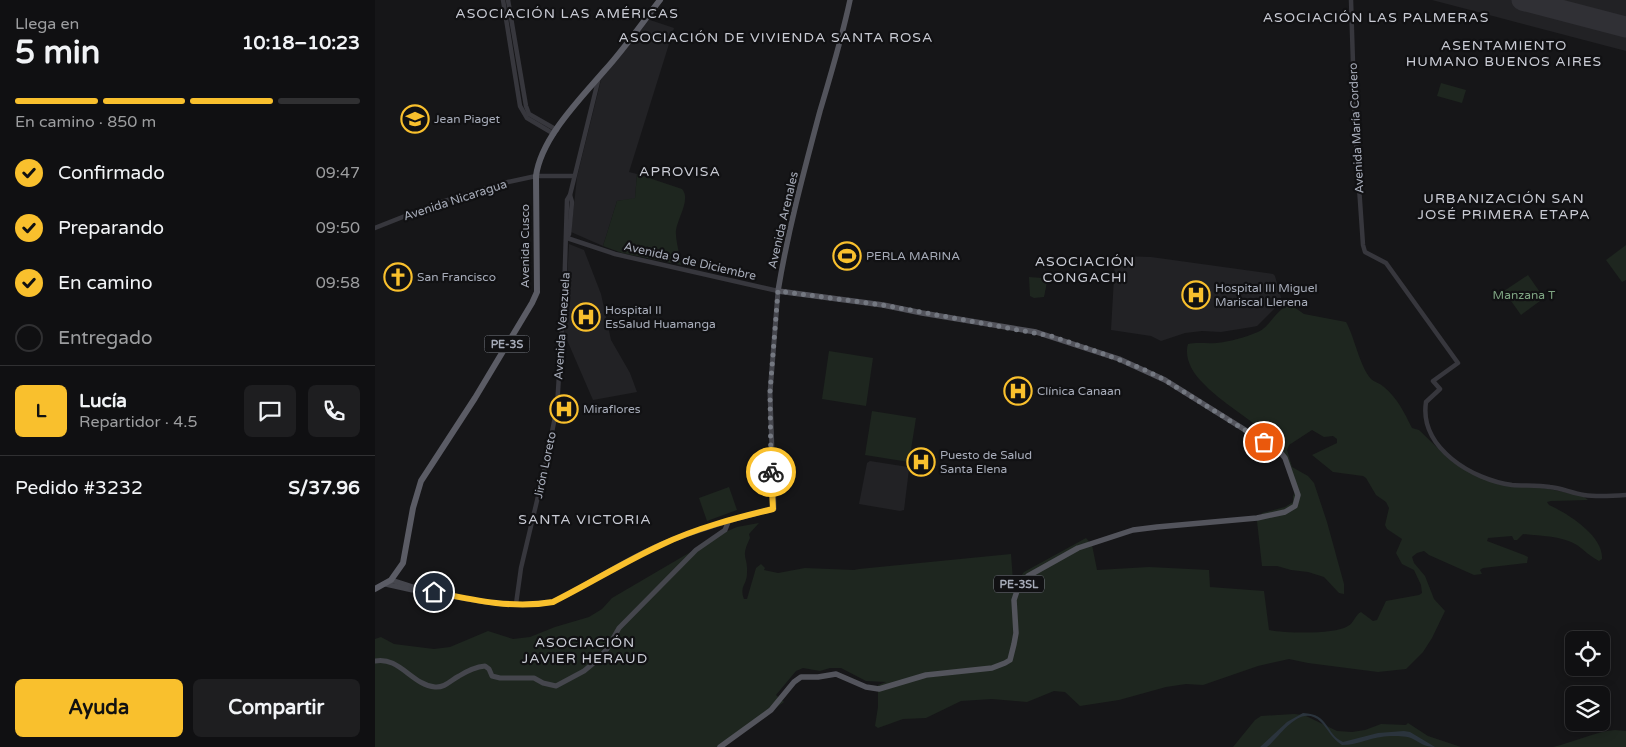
<!DOCTYPE html>
<html lang="es">
<head>
<meta charset="utf-8">
<style>
	body { margin:0; font-family:"Varela Round",sans-serif; background:#1e1e20; color:#f1f3f6; height:100vh; display:flex; flex-direction:column; font-size:19px; white-space:nowrap }
	* { box-sizing:border-box; margin:0 }
	p { font-size:16px; color:#9c9d9f }
	.icon { flex:none; width:28px; height:28px; fill:none; stroke:currentColor; stroke-width:2; stroke-linecap:round; stroke-linejoin:round }
	.map { position:relative; flex:1; overflow:hidden }
	.panel { display:flex; flex-direction:column; background:#101012; width:375px }
	.panel>* { flex:none }
	.buttons { position:absolute; left:1190px; top:631px; display:grid; gap:10px }
	.buttons a { display:grid; place-items:center; width:45px; height:45px; border-radius:8px; background:#101012; box-shadow:0 2px 12px #0003,0 0 0 1px #303032; font-size:25px }
	.pin { position:absolute; display:grid; place-items:center; width:42px; height:42px; color:#fff; margin:-21px; border:2px solid #fff; border-radius:50%; box-shadow:0 1px 5px #0007 }
	.courier { position:absolute; display:grid; place-items:center; width:50px; height:50px; margin:-25px; border:4px solid #f9c02d; border-radius:50%; background:#fff; color:#222; box-shadow:0 1px 6px #0007 }
	.headline em { font-style:normal; font-weight:700 }
	.headline div { display:flex; flex-direction:column-reverse }
	.headline { display:flex; align-items:center; justify-content:space-between; height:85px; padding:0 15px }
	h1 { font-size:32px; font-weight:700; line-height:38px }
	.bar { display:grid; grid-template-columns:repeat(4,1fr); gap:8px 5px; align-content:center; height:60px; padding:0 15px }
	.bar i { height:6px; border-radius:4px; background:#303032 }
	.bar .on { background:#f9c02d }
	.bar p { grid-column:span 4 }
	.line { display:flex; align-items:center; gap:12px; padding:0 15px; border-top:1px solid #303032 }
	.line div { flex:1 }
	.round { display:grid; place-items:center; flex:none; width:52px; height:52px; border-radius:8px; background:#1e1e20 }
	ol { padding:0 15px; list-style:none }
	li { display:flex; align-items:center; gap:15px; height:55px }
	li p { margin-inline-start:auto }
	li .icon { padding:5px; border-radius:50%; background:#f9c02d; color:#111; stroke-width:4 }
	li:last-child { color:#9c9d9f }
	li i { width:28px; height:28px; border:2px solid #303032; border-radius:50% }
	.cta { display:flex; gap:10px; margin-top:auto; padding:10px 15px }
	.cta a { flex:1; height:58px; border-radius:8px; background:#f9c02d; color:#111; font-size:20px; font-weight:700; line-height:58px; text-align:center }
	.cta a+a { background:#1e1e20; color:#f1f3f6 }
	main { display:flex; flex:1; min-height:0 }
	.map>svg:first-child { display:block }
	.built { fill:#222225 }
	.green { fill:#1e261f }
	.water { fill:#2b343d }
	.lines { fill:none; stroke-linecap:round; stroke-linejoin:round }
	.taxiway { stroke:#303035; stroke-width:9 }
	.runway { stroke:#303035; stroke-width:21 }
	.tertiary { stroke:#37373d; stroke-width:4.5 }
	.secondary { stroke:#45464d; stroke-width:5 }
	.primary { stroke:#53545c; stroke-width:5.5 }
	.trunk { stroke:#5b5c65; stroke-width:6 }
	.done { stroke:#747881; stroke-width:5; stroke-dasharray:0 9 }
	.route { stroke:#f9c02d; stroke-width:6 }
	.labels { text-anchor:middle; dominant-baseline:central; stroke-width:4.5; stroke-linejoin:round; paint-order:stroke }
	.shield { fill:#111113; stroke:#7a7e87; stroke-width:1 }
	.shield-label { font-size:11px; font-weight:bold; fill:#a7acb9 }
	.poi-label { font-size:12px; fill:#a7acb9; stroke:#111113; text-anchor:start }
	.street-label { font-size:12px; fill:#a7acb9; stroke:#111113 }
	.park-label { font-size:12px; fill:#7ea482; stroke:#111113 }
	.neighbourhood-label { font-size:14px; letter-spacing:1px; fill:#c9cbd4; stroke:#111113 }
</style>
</head>
<body>
<main>
<section class="panel">
<div class="headline"><div><h1>5 min</h1><p>Llega en</p></div><em>10:18–10:23</em></div>
<div class="bar"><i class="on"></i><i class="on"></i><i class="on"></i><i></i><p>En camino · 850 m</p></div>
<ol>
<li><svg class="icon" aria-label="check" viewBox="0 0 24 24"><path d="M5 12l5 5 9-10"/></svg>Confirmado<p>09:47</p></li>
<li><svg class="icon" aria-label="check" viewBox="0 0 24 24"><path d="M5 12l5 5 9-10"/></svg>Preparando<p>09:50</p></li>
<li><svg class="icon" aria-label="check" viewBox="0 0 24 24"><path d="M5 12l5 5 9-10"/></svg>En camino<p>09:58</p></li>
<li><i></i>Entregado</li>
</ol>
<div class="line" style="height:90px"><b class="round" style="background:#f9c02d;color:#111">L</b><div><b>Lucía</b><p>Repartidor · 4.5</p></div><a class="round"><svg class="icon" aria-label="chat" viewBox="0 0 24 24"><path d="M4 5h16v11H9l-5 4z"/></svg></a><a class="round"><svg class="icon" aria-label="phone" viewBox="0 0 24 24"><path d="M5 4h4l2 5-3 2q2 4 5 5l2-3 5 2v4C11 20 4 13 5 4z"/></svg></a></div>
<div class="line" style="height:65px"><div>Pedido #3232</div><b>S/37.96</b></div>
<div class="cta"><a>Ayuda</a><a>Compartir</a></div>
</section>
<div class="map">
<svg width="1251" height="747" viewBox="0 0 1251 747">
	<rect width="100%" height="100%" fill="#161618"/>
	<!-- built -->
	<g class="built">
		<path d="M1057,0H1251V51L1099,11Z"/>
		<path d="M272,19L299,28L254,172L262,174L260,199L242,201L228,246L196,232L202,177L227,76Z"/>
		<path d="M194,244L209,250L226,294L236,340L255,373L262,392L218,400L189,333Z"/>
		<path d="M744,256L776,257L898,274L900,276L907,301L882,326L877,327L846,332L827,331L810,333L786,341L776,336L736,330L740,260Z"/>
		<path d="M638,380L652,382L649,401L635,399Z"/>
		<path d="M495,461L533,467L534,469L529,510L525,511L484,504L492,463Z"/>
	</g>
	<!-- green -->
	<g class="green">
		<path d="M1066,83L1091,90L1087,103L1062,96Z"/>
		<path d="M262,174L307,189C316,199 303,217 301,230C300,240 305,254 306,265L247,253L228,246L242,201L260,198Z"/>
		<path d="M1251,245V280L1247,282L1231,260Z"/>
		<path d="M1153,275L1169,298L1146,315L1129,291Z"/>
		<path d="M654,277L667,278L672,282L669,297L659,298L655,296Z"/>
		<path d="M916,305L929,314L971,322C980,338 984,365 996,379C999,382 1005,383 1009,387C1023,399 1029,412 1037,428L1044,430L1076,461L1106,478L1174,489L1208,496L1213,500L1176,501L1172,502L1174,505C1192,513 1229,536 1227,559L1224,561C1216,557 1209,550 1202,545C1187,536 1165,536 1148,534L1142,540H1139L1137,536L1113,538L1112,541L1149,555L1153,557L1152,563L1108,568L1105,570L1107,574L1099,575L1054,555L1049,551L1042,553L1037,557L1039,563L1050,576L1059,599L1070,611L1057,638L1048,652L1031,669L1003,672L933,663L914,659L883,666L828,685L811,684L791,687L744,700L705,706L690,692L679,691L652,702L617,699L586,701L551,718L528,719L503,728L500,726L503,707V685L511,682L491,681L466,668H455L445,671L428,668L421,671L401,695L409,702L345,747H0V639L6,637L19,644L59,649L75,647L113,631L138,639L155,637L180,627L214,617L227,609L237,598L348,533L362,527L384,523L374,534L375,538C365,559 373,555 372,573C372,585 364,586 369,599H372L381,568L386,564L390,568L389,570L403,573L430,568L479,570L484,569L636,554L639,594L641,583L649,572L711,538L717,545L722,570L774,567L834,570L835,587L889,591L894,630C910,633 959,635 973,626C979,623 980,615 986,612L998,621L1002,620L1011,601L1044,595L1047,593L1046,585L1039,570L1027,564L1021,553L1027,539L1012,529L1010,525L1014,508L1011,502L1001,495L991,478L988,476L958,472L937,455L962,443V439L958,436L949,437L937,430L914,445L912,450L917,467L933,476L939,483L952,522L969,584V594L964,593L949,577L933,572L916,570L902,566H887L882,521L887,513L910,507L918,502V496L922,487C917,473 913,456 903,445C880,420 849,406 826,381C817,372 809,357 813,344C823,342 832,344 841,343C854,342 871,337 883,332C896,326 901,308 916,305Z"/>
		<path d="M454,351L498,358L491,406L447,399Z"/>
		<path d="M497,411L541,418L534,462L490,455Z"/>
		<path d="M354,487L362,510L332,521L324,498Z"/>
		<path d="M919,714L929,715L962,731L977,732L990,730L1006,724L1031,725L1033,723L1053,736L1086,747H858L880,720L886,716Z"/>
		<path d="M1240,730L1251,731V747H1178C1199,742 1219,732 1240,730Z"/>
	</g>
	<!-- water -->
	<path class="water" d="M928,713C955,714 950,734 968,742L1003,733L1029,731L1035,732L1060,747C1049,747 1046,743 1038,739C1033,736 1024,736 1018,736C1000,735 984,745 967,745C957,739 953,729 946,722C925,702 906,736 892,747H885L912,722Z"/>
	<g class="lines">
		<!-- taxiway -->
		<path class="taxiway" d="M1245,26L1251,24"/>
		<!-- runway -->
		<path class="runway" d="M1147,0L1251,27"/>
		<!-- tertiary -->
		<g class="tertiary">
			<path d="M128,0L145,106L152,118L179,134"/>
			<path d="M133,0L151,106L154,114L182,130"/>
			<path d="M976,0L980,128L988,245L990,252L1011,263L1083,363L1058,381L1065,389L1051,402C1044,448 1098,480 1137,485C1149,486 1162,485 1175,487C1186,488 1197,493 1209,495C1222,497 1237,496 1251,495"/>
			<path d="M0,228L63,203L133,182L161,176H199"/>
			<path d="M192,238L240,254L403,291"/>
			<path d="M192,238L194,234L197,202L195,195"/>
			<path d="M141,604L146,568L170,467L182,407L189,296L192,200L195,195L224,77"/>
		</g>
		<!-- secondary -->
		<g class="secondary">
			<path d="M16,580L44,589"/>
			<path d="M10,584L37,590H44C88,598 134,610 178,602C215,584 250,559 289,543C325,529 361,518 399,509L395,393L403,291"/>
			<path d="M0,661C24,656 37,685 60,687C70,688 76,680 84,676C92,671 100,667 110,666L114,669L117,676L125,678H159L168,683L181,686L209,671L221,661L232,649L244,628L321,550L350,530L354,520"/>
		</g>
		<!-- primary -->
		<path class="primary" d="M345,747L396,710L419,682L426,677H443L461,674L491,687L504,689L551,675L617,668L630,663L635,660L639,644L641,633L639,600L644,585L653,576L703,548L758,530L782,527L882,518L910,512L920,506L923,495L910,458L902,448L883,438L790,380L744,359L661,332L547,313L508,305L403,291C413,230 429,171 445,111C456,74 467,38 475,0"/>
		<!-- trunk -->
		<path class="trunk" d="M0,589L16,580L28,563L38,508L46,481L100,398L157,303L162,292L161,176C166,138 205,99 230,70C250,48 267,23 285,0"/>
	</g>
	<g class="lines">
		<!-- done -->
		<path class="done" d="M396,472L395,392L403,291L508,305L676,336L732,355L768,369L790,380L889,442"/>
		<!-- route -->
		<path class="route" d="M59,592C98,600 138,609 178,602C214,584 249,562 286,545C321,528 361,518 398,509L396,472"/>
	</g>
	<!-- icons -->
	<defs>
		<g id="university-ring" transform="scale(1.4375)"><circle r="9.5" fill="#111113" stroke="#f9c02d" stroke-width="1.5"/><path d="M0-5L7-2L0 1L-7-2ZM-4 1L0 2.5L4 1V4Q0 6-4 4Z" fill="#f9c02d"/></g>
		<g id="stadium-ring" transform="scale(1.4375)"><circle r="9.5" fill="#111113" stroke="#f9c02d" stroke-width="1.5"/><path d="M0-5a6.5 5 0 1 0 0 10a6.5 5 0 1 0 0-10ZM-3.5-1.8h7v3.6h-7Z" fill="#f9c02d"/></g>
		<g id="church-ring" transform="scale(1.4375)"><circle r="9.5" fill="#111113" stroke="#f9c02d" stroke-width="1.5"/><path d="M-1.2-6h2.4v3.5h3.3v2.4h-3.3V6h-2.4V-.1h-3.3v-2.4h3.3Z" fill="#f9c02d"/></g>
		<g id="hospital-ring" transform="scale(1.4375)"><circle r="9.5" fill="#111113" stroke="#f9c02d" stroke-width="1.5"/><path d="M-5-5h3v3.5h4V-5h3V5h-3V1.5h-4V5h-3Z" fill="#f9c02d"/></g>
	</defs>
	<g fill-rule="evenodd">
		<use href="#university-ring" x="40" y="119"/>
		<use href="#stadium-ring" x="472" y="256"/>
		<use href="#church-ring" x="23" y="277"/>
		<use href="#hospital-ring" x="821" y="295"/>
		<use href="#hospital-ring" x="211" y="317"/>
		<use href="#hospital-ring" x="643" y="391"/>
		<use href="#hospital-ring" x="189" y="409"/>
		<use href="#hospital-ring" x="546" y="462"/>
	</g>
	<g class="labels">
		<!-- shield labels -->
		<g class="shield">
			<rect x="109.5" y="335.5" width="45" height="17" rx="4"/>
			<rect x="619" y="575.5" width="50" height="17" rx="4"/>
		</g>
		<g class="shield-label">
			<text x="132" y="344">PE-3S</text>
			<text x="644" y="584">PE-3SL</text>
		</g>
		<!-- poi labels -->
		<g class="poi-label">
			<text x="59" y="119">Jean Piaget</text>
			<text x="491" y="256">PERLA MARINA</text>
			<text x="42" y="277">San Francisco</text>
			<text x="840" y="288">Hospital III Miguel<tspan x="840" dy="14">Mariscal Llerena</tspan></text>
			<text x="230" y="310">Hospital II<tspan x="230" dy="14">EsSalud Huamanga</tspan></text>
			<text x="662" y="391">Clínica Canaan</text>
			<text x="208" y="409">Miraflores</text>
			<text x="565" y="455">Puesto de Salud<tspan x="565" dy="14">Santa Elena</tspan></text>
		</g>
		<!-- street labels -->
		<g class="street-label">
			<text transform="translate(981 128) rotate(-93)">Avenida María Cordero</text>
			<text transform="translate(80 200) rotate(-18)">Avenida Nicaragua</text>
			<text transform="translate(408 220) rotate(-77)">Avenida Arenales</text>
			<text transform="translate(150 246) rotate(-90)">Avenida Cusco</text>
			<text transform="translate(315 261) rotate(13)">Avenida 9 de Diciembre</text>
			<text transform="translate(187 326) rotate(-86)">Avenida Venezuela</text>
			<text transform="translate(170 465) rotate(-78)">Jirón Loreto</text>
		</g>
		<!-- park labels -->
		<g class="park-label">
			<text x="1149" y="295">Manzana T</text>
		</g>
		<!-- neighbourhood labels -->
		<g class="neighbourhood-label">
			<text x="192" y="13">ASOCIACIÓN LAS AMÉRICAS</text>
			<text x="1001" y="17">ASOCIACIÓN LAS PALMERAS</text>
			<text x="401" y="37">ASOCIACIÓN DE VIVIENDA SANTA ROSA</text>
			<text x="1129" y="45">ASENTAMIENTO<tspan x="1129" dy="16">HUMANO BUENOS AIRES</tspan></text>
			<text x="305" y="171">APROVISA</text>
			<text x="1129" y="198">URBANIZACIÓN SAN<tspan x="1129" dy="16">JOSÉ PRIMERA ETAPA</tspan></text>
			<text x="710" y="261">ASOCIACIÓN<tspan x="710" dy="16">CONGACHI</tspan></text>
			<text x="210" y="519">SANTA VICTORIA</text>
			<text x="210" y="642">ASOCIACIÓN<tspan x="210" dy="16">JAVIER HERAUD</tspan></text>
		</g>
	</g>
</svg>
<div class="buttons">
<a><svg class="icon" aria-label="locate" viewBox="0 0 24 24"><circle cx="12" cy="12" r="6"/><path d="M12 2v4M12 18v4M2 12h4M18 12h4"/></svg></a>
<a><svg class="icon" aria-label="layers" viewBox="0 0 24 24"><path d="M12 4l9 5-9 5-9-5zM3 14l9 5 9-5"/></svg></a>
</div>
<div class="pin" style="left:889px;top:442px;background:#ea580c"><svg class="icon" aria-label="bag" viewBox="0 0 24 24"><path d="M5 8h14l-1 12H6zM9 8a3 3 0 0 1 6 0"/></svg></div>
<div class="pin" style="left:59px;top:592px;background:#1f2937"><svg class="icon" aria-label="home" viewBox="0 0 24 24"><path d="M3 11l9-7 9 7M6 9v11h12V9"/></svg></div>
<div class="courier" style="left:396px;top:472px"><svg class="icon" aria-label="bike" viewBox="0 0 24 24"><circle cx="6" cy="16" r="4"/><circle cx="18" cy="16" r="4"/><path d="M6 16l4-8h5l3 8M10 8l3 8H6M13 5h3"/></svg></div>
</div>
</main>
</body>
</html>
